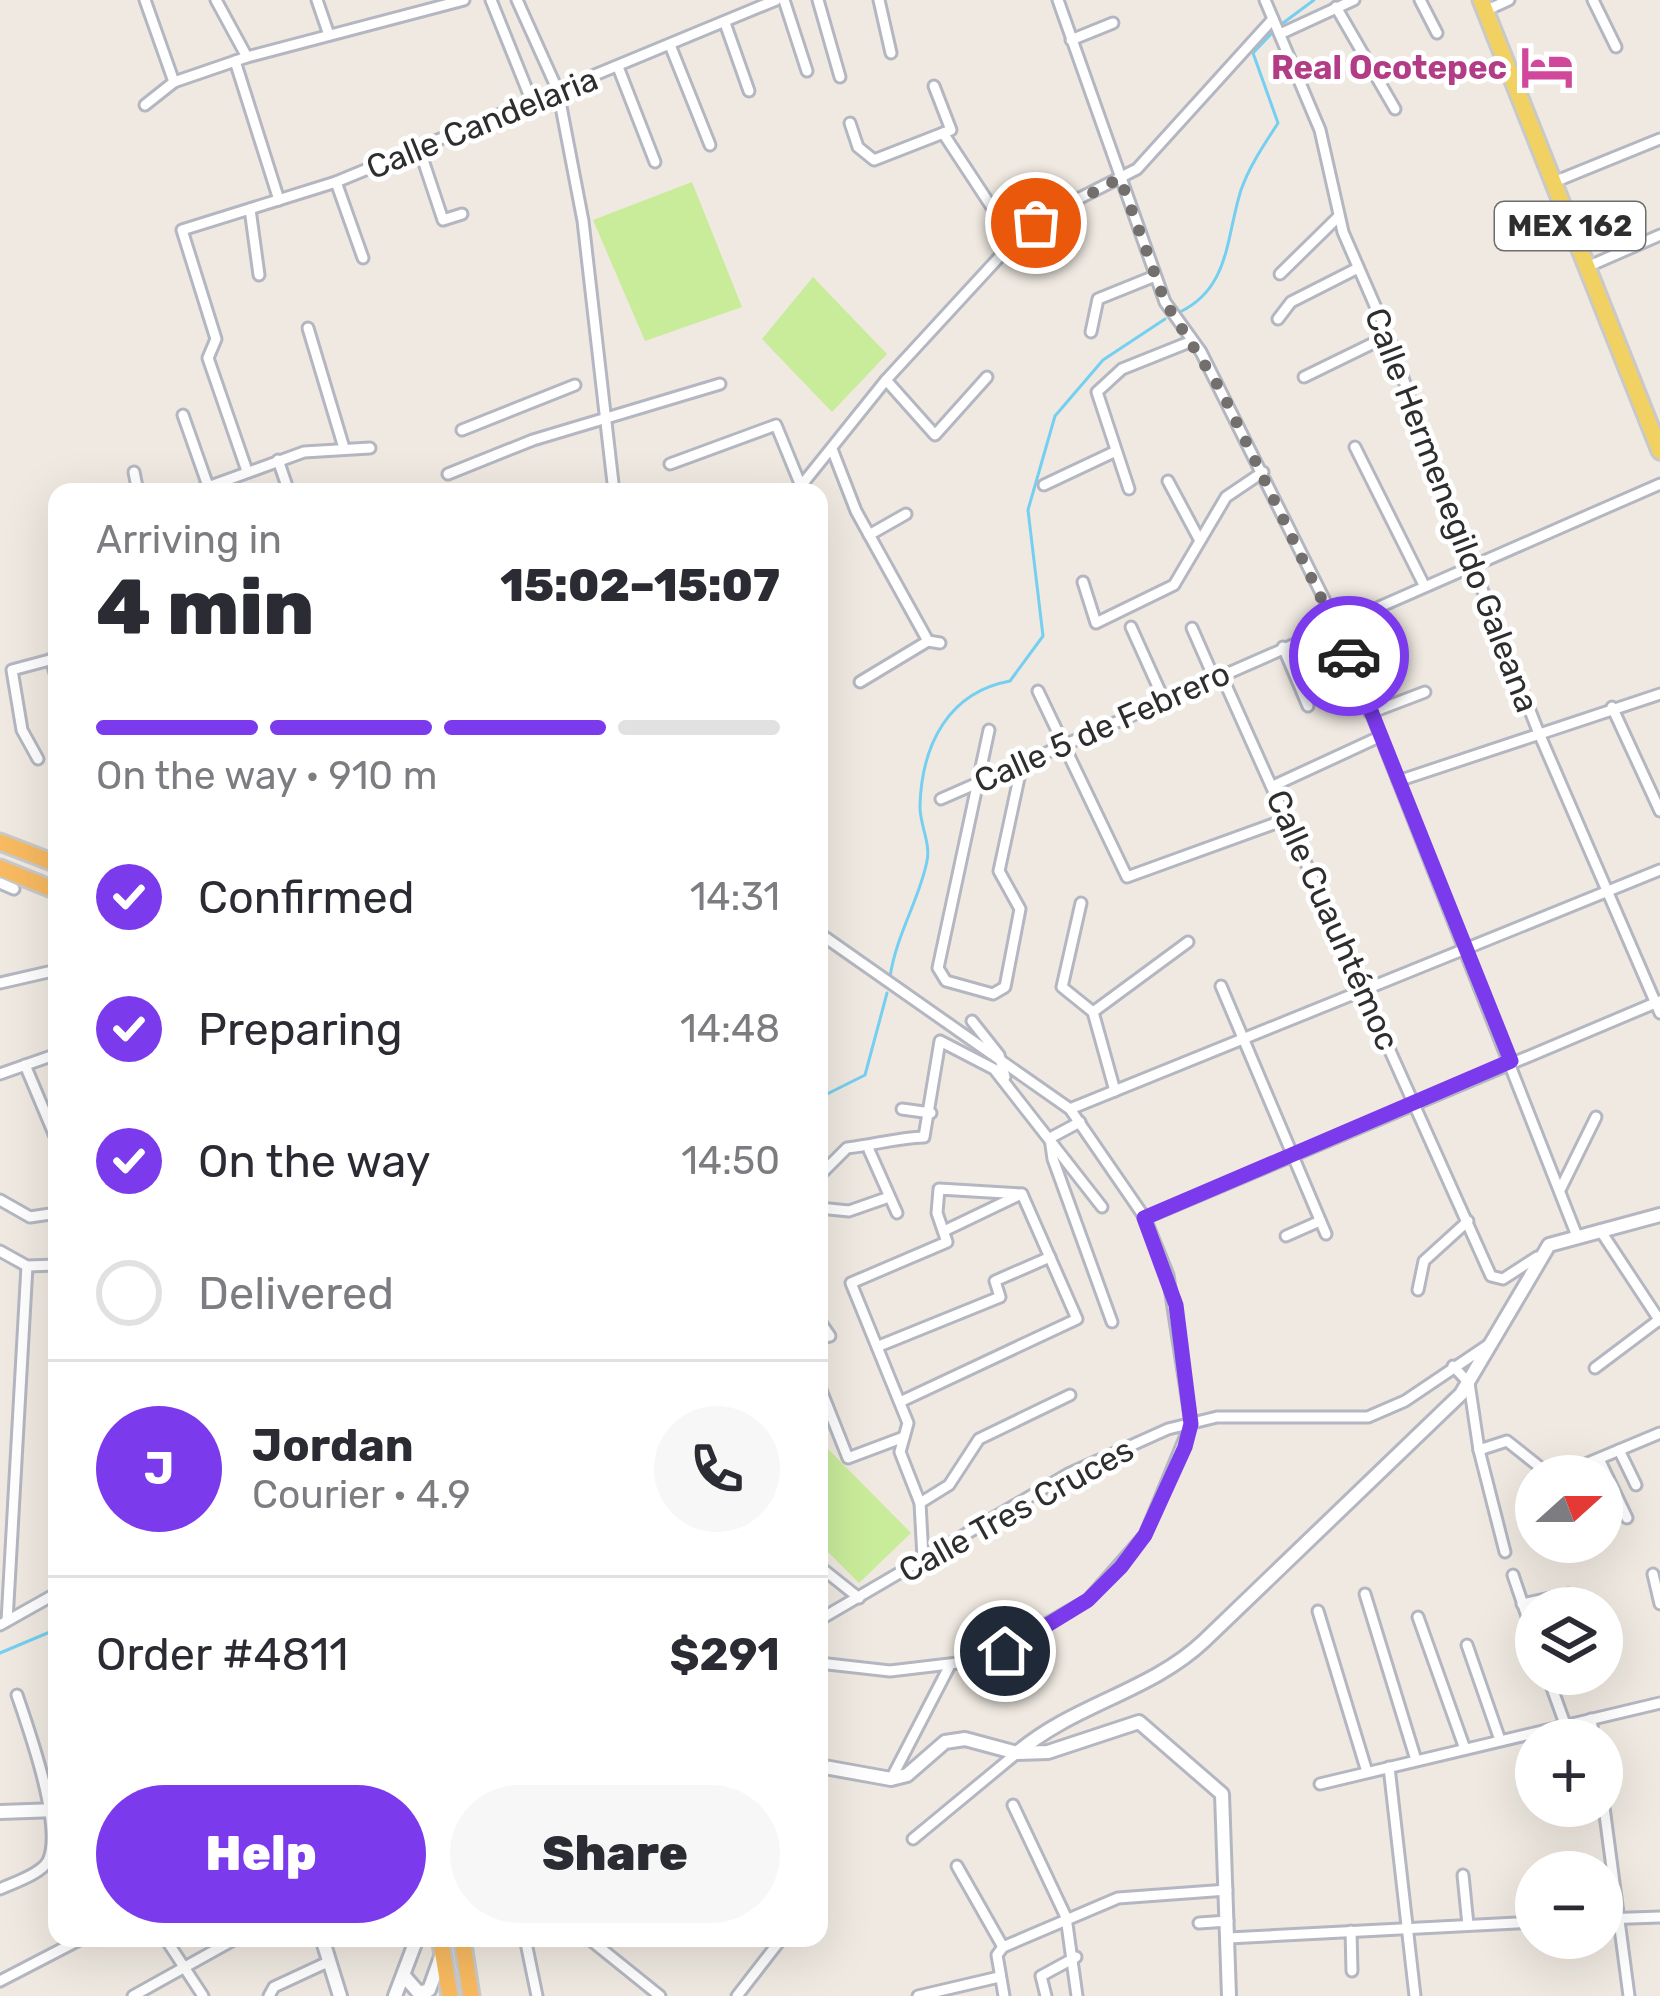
<!DOCTYPE html>
<html lang="en">
<head>
<meta charset="utf-8">
<style>
	body { margin:0; font-family:Rubik,sans-serif; background:#f7f7f7; color:#2b2b33; height:100vh; display:flex; flex-direction:column; font-size:45px; white-space:nowrap }
	* { box-sizing:border-box; margin:0 }
	p { font-size:39px; color:#7c7c81 }
	.icon { flex:none; width:66px; height:66px; fill:none; stroke:currentColor; stroke-width:2; stroke-linecap:round; stroke-linejoin:round }
	.map { position:relative; flex:1; overflow:hidden }
	.panel { position:absolute; left:48px; top:483px; width:780px; height:1464px; display:flex; flex-direction:column; background:#fff; border-radius:24px; box-shadow:0 12px 48px #0002 }
	.panel>* { flex:none }
	.needle { width:78px; rotate:69deg }
	.fabs { position:absolute; left:1515px; top:1455px; display:grid; gap:24px }
	.fabs a { display:grid; place-items:center; width:108px; height:108px; border-radius:50%; background:#fff; box-shadow:0 12px 48px #0002; font-size:60px }
	.pin { position:absolute; display:grid; place-items:center; width:102px; height:102px; color:#fff; margin:-51px; border:6px solid #fff; border-radius:50%; box-shadow:0 3px 12px #0007 }
	.courier { position:absolute; display:grid; place-items:center; width:120px; height:120px; margin:-60px; border:9px solid #7c3aed; border-radius:50%; background:#fff; color:#222; box-shadow:0 3px 15px #0007 }
	.overview em { font-style:normal; font-weight:800 }
	.overview div { display:flex; flex-direction:column-reverse }
	.overview { display:flex; align-items:center; justify-content:space-between; height:204px; padding:0 48px }
	h1 { font-size:78px; font-weight:800; line-height:90px }
	.bar { display:grid; grid-template-columns:repeat(4,1fr); gap:18px 12px; align-content:center; height:144px; padding:0 48px }
	.bar i { height:15px; border-radius:9px; background:#e1e1e2 }
	.bar .current { background:#7c3aed }
	.bar p { grid-column:span 4 }
	.line { display:flex; align-items:center; gap:30px; padding:0 48px; border-top:3px solid #e1e1e2 }
	.line div { flex:1 }
	.round { display:grid; place-items:center; flex:none; width:126px; height:126px; border-radius:63px; background:#f7f7f7 }
	ol { padding:0 48px; list-style:none }
	li { display:flex; align-items:center; gap:36px; height:132px }
	li p { margin-inline-start:auto }
	li .icon { padding:12px; border-radius:50%; background:#7c3aed; color:#fff; stroke-width:4 }
	li:last-child { color:#7c7c81 }
	li i { width:66px; height:66px; border:6px solid #e1e1e2; border-radius:50% }
	.cta { display:flex; gap:24px; margin-top:auto; padding:24px 48px }
	.cta a { flex:1; height:138px; border-radius:72px; background:#7c3aed; color:#fff; font-size:48px; font-weight:800; line-height:138px; text-align:center }
	.cta a+a { background:#f7f7f7; color:#2b2b33 }
	.map>svg:first-child { display:block }
	.pitch { fill:#c9ec9a }
	.lines { fill:none; stroke-linecap:round; stroke-linejoin:round }
	.stream { stroke:#75cff0; stroke-width:3 }
	.minor-casing { stroke:#b4b7c1; stroke-width:15 }
	.tertiary-casing { stroke:#b4b7c1; stroke-width:18 }
	.primary-casing { stroke:#c9c9c9; stroke-width:21 }
	.trunk-casing { stroke:#c9c9c9; stroke-width:21 }
	.minor { stroke:#fff; stroke-width:9 }
	.tertiary { stroke:#fff; stroke-width:12 }
	.primary { stroke:#f2d163; stroke-width:15 }
	.trunk { stroke:#f8ba60; stroke-width:15 }
	.done { stroke:#726f6d; stroke-width:12; stroke-dasharray:0 21.6 }
	.route { stroke:#7c3aed; stroke-width:15 }
	.labels { text-anchor:middle; dominant-baseline:central; stroke-width:10; stroke-linejoin:round; paint-order:stroke }
	.shield { fill:#fff; stroke:#6d6d6d; stroke-width:3 }
	.shield-label { font-size:30px; font-weight:bold; fill:#2e2e2e }
	.hotel-label { font-size:33px; font-weight:bold; fill:#b23c85; stroke:#fff; text-anchor:end }
	.street-label { font-size:33px; fill:#2e2e2e; stroke:#fff }
</style>
</head>
<body>
<div class="map">
<svg width="1660" height="1996" viewBox="0 0 1660 1996">
	<rect width="100%" height="100%" fill="#efe9e1"/>
	<!-- pitch -->
	<g class="pitch">
		<path d="M692,182L742,307L645,341L593,220Z"/>
		<path d="M813,277L887,354L832,412L762,339Z"/>
		<path d="M819,1440L911,1533L859,1583L819,1543Z"/>
	</g>
	<g class="lines">
		<!-- stream -->
		<g class="stream">
			<path d="M1283,23L1314,0"/>
			<path d="M1180,312C1230,288 1226,237 1241,190C1250,165 1264,145 1278,123L1253,53L1271,34"/>
			<path d="M890,977C896,935 920,898 927,861C931,843 919,823 920,805C922,744 949,692 1010,681L1043,636L1028,510L1055,416L1103,360L1165,319"/>
			<path d="M819,1098L865,1075L887,993"/>
			<path d="M0,1653L57,1629"/>
		</g>
		<!-- minor casing -->
		<g class="minor-casing">
			<g id="minor">
				<path d="M145,0L174,82"/>
				<path d="M216,0L247,57"/>
				<path d="M317,0L329,35"/>
				<path d="M491,0L532,102"/>
				<path d="M517,0L558,91L583,221L614,492"/>
				<path d="M784,0L807,71"/>
				<path d="M818,0L840,77"/>
				<path d="M879,0L891,53"/>
				<path d="M1058,0L1165,302L1201,352L1336,623L1577,1236"/>
				<path d="M1265,0L1320,130L1343,232L1393,347L1424,442L1538,731L1660,1013"/>
				<path d="M1420,0L1437,33"/>
				<path d="M1593,0L1616,47"/>
				<path d="M1336,7L1395,109"/>
				<path d="M1485,11L1509,0"/>
				<path d="M725,23L749,91"/>
				<path d="M1280,34L1354,0"/>
				<path d="M1071,40L1113,23"/>
				<path d="M670,45L710,145"/>
				<path d="M235,61L279,200"/>
				<path d="M618,67L655,162"/>
				<path d="M145,105L174,82L247,57L464,0"/>
				<path d="M850,123L858,147L874,160L951,130L934,86"/>
				<path d="M943,133L1014,241"/>
				<path d="M419,148L443,220L462,214"/>
				<path d="M336,182L363,258"/>
				<path d="M1554,182L1660,139"/>
				<path d="M250,209L259,275"/>
				<path d="M1587,267L1660,235"/>
				<path d="M1280,274L1338,217"/>
				<path d="M1278,319L1291,302L1358,268"/>
				<path d="M308,328L344,448"/>
				<path d="M1091,332L1098,299L1155,276"/>
				<path d="M1304,377L1388,336"/>
				<path d="M886,380L935,435L987,377"/>
				<path d="M183,415L208,486"/>
				<path d="M462,430L575,385"/>
				<path d="M1355,447L1423,583"/>
				<path d="M832,449L856,511L928,641L940,643"/>
				<path d="M278,460L289,492"/>
				<path d="M670,464L776,425L801,486"/>
				<path d="M247,471L208,358L216,339L182,230L336,182L776,0"/>
				<path d="M134,472L138,492"/>
				<path d="M448,474L533,440L720,384"/>
				<path d="M1168,481L1199,539"/>
				<path d="M1044,485L1114,452"/>
				<path d="M1129,489L1097,392L1122,369L1192,341"/>
				<path d="M194,492L304,452L370,448"/>
				<path d="M796,492L886,380L1014,241L1068,204L1137,169L1273,19"/>
				<path d="M869,535L906,514"/>
				<path d="M1083,582L1096,623L1174,585L1226,497L1263,472"/>
				<path d="M1131,627L1164,700"/>
				<path d="M1192,628L1214,678"/>
				<path d="M1283,647L1308,706"/>
				<path d="M51,659L57,680"/>
				<path d="M1221,674L1491,1276L1503,1279L1537,1257"/>
				<path d="M860,682L928,641"/>
				<path d="M1038,691L1127,877L1287,819"/>
				<path d="M1612,707L1660,811"/>
				<path d="M1370,713L1425,692"/>
				<path d="M989,730L938,968L946,981L993,994L1005,987L1020,909L999,871L1022,764"/>
				<path d="M38,759L22,730L12,670L57,658"/>
				<path d="M1398,781L1660,694"/>
				<path d="M1273,786L1379,737"/>
				<path d="M941,799L1660,484"/>
				<path d="M0,883L14,889"/>
				<path d="M1081,903L1062,987L1093,1012L1115,1091"/>
				<path d="M819,933L1070,1109L1145,1218L1168,1275L1191,1423L1145,1535L1088,1600L983,1660L890,1671L819,1663"/>
				<path d="M0,983L57,970"/>
				<path d="M1221,986L1326,1234"/>
				<path d="M1093,1012L1188,942"/>
				<path d="M972,1021L999,1055L1005,1077"/>
				<path d="M25,1065L57,1141"/>
				<path d="M0,1074L57,1054"/>
				<path d="M902,1109L931,1113"/>
				<path d="M1070,1109L1660,870"/>
				<path d="M1080,1122L1050,1138L1053,1159L1112,1322"/>
				<path d="M869,1150L897,1213"/>
				<path d="M819,1176L847,1148C874,1145 896,1138 924,1137L940,1041L994,1069L1102,1207"/>
				<path d="M1561,1188L1596,1117"/>
				<path d="M0,1200L30,1217L57,1213"/>
				<path d="M819,1208L849,1211L889,1197"/>
				<path d="M1145,1218L1660,1001"/>
				<path d="M1600,1230L1660,1321"/>
				<path d="M944,1231L1017,1196"/>
				<path d="M1286,1236L1320,1221"/>
				<path d="M0,1251L27,1266L57,1265"/>
				<path d="M1418,1290L1424,1261L1468,1221"/>
				<path d="M819,1320L830,1336L819,1339"/>
				<path d="M879,1346L1000,1297L995,1281L1050,1257"/>
				<path d="M1453,1366L1469,1383L1479,1450L1505,1552"/>
				<path d="M1595,1368L1660,1319"/>
				<path d="M819,1385L848,1458L904,1437"/>
				<path d="M902,1401L1077,1319L1022,1194"/>
				<path d="M1479,1450L1507,1441L1551,1476"/>
				<path d="M1619,1450L1636,1485"/>
				<path d="M1599,1459L1627,1518"/>
				<path d="M1557,1476L1660,1433"/>
				<path d="M920,1503L949,1485L979,1439L1070,1395"/>
				<path d="M923,1558L920,1503L900,1452L908,1423L851,1283L947,1242L937,1213L939,1189L1022,1194"/>
				<path d="M819,1566L859,1598"/>
				<path d="M1653,1574L1660,1604"/>
				<path d="M1513,1575L1536,1643"/>
				<path d="M1365,1594L1416,1760"/>
				<path d="M1522,1604L1568,1594"/>
				<path d="M1318,1611L1367,1772"/>
				<path d="M1418,1617L1465,1749"/>
				<path d="M819,1620L1070,1473L1168,1429L1217,1417H1368L1405,1401L1488,1345"/>
				<path d="M7,1621L27,1266"/>
				<path d="M0,1625L57,1593"/>
				<path d="M1467,1645L1500,1740"/>
				<path d="M1547,1674L1565,1724"/>
				<path d="M1591,1719L1594,1740"/>
				<path d="M1389,1767L1415,1996"/>
				<path d="M891,1779L949,1667"/>
				<path d="M1320,1784L1660,1703"/>
				<path d="M1602,1792L1629,1996"/>
				<path d="M1013,1805L1066,1917L1077,1996"/>
				<path d="M913,1839L1017,1753"/>
				<path d="M957,1866L1003,1947"/>
				<path d="M1463,1875L1468,1925"/>
				<path d="M0,1889C13,1883 41,1874 48,1861C64,1828 29,1730 17,1695"/>
				<path d="M1602,1919L1660,1917"/>
				<path d="M1199,1923L1228,1921"/>
				<path d="M1351,1931L1352,1971"/>
				<path d="M165,1938L203,1996"/>
				<path d="M525,1938L537,1996"/>
				<path d="M588,1938L660,1996"/>
				<path d="M1229,1938L1536,1922"/>
				<path d="M0,1981L83,1938"/>
				<path d="M133,1996L237,1938"/>
				<path d="M269,1996L274,1987L330,1961"/>
				<path d="M737,1996L782,1938"/>
				<path d="M918,1996L999,1977"/>
				<path d="M1004,1996L997,1955L1003,1947L1118,1898L1227,1890"/>
				<path d="M1046,1996L1041,1976L1076,1957"/>
			</g>
		</g>
		<!-- tertiary casing -->
		<g class="tertiary-casing">
			<g id="tertiary">
				<path d="M1017,1753C1074,1704 1150,1692 1204,1641L1461,1394L1549,1245L1660,1215"/>
				<path d="M819,1766L891,1779L907,1775L945,1742L965,1739L1017,1753L1048,1752L1139,1722L1222,1794L1229,1996"/>
				<path d="M0,1812L57,1810"/>
				<path d="M322,1938L340,1996"/>
				<path d="M405,1977L419,1993L429,1990L442,1954"/>
				<path d="M395,1996L417,1938"/>
			</g>
		</g>
		<!-- primary casing -->
		<g class="primary-casing">
			<path id="primary" d="M1481,0L1660,451"/>
		</g>
		<!-- trunk casing -->
		<g class="trunk-casing">
			<g id="trunk">
				<path d="M0,842L57,864"/>
				<path d="M0,868L57,891"/>
				<path d="M440,1938L450,1996"/>
				<path d="M462,1938L471,1996"/>
			</g>
		</g>
		<!-- minor -->
		<use href="#minor" class="minor"/>
		<!-- tertiary -->
		<use href="#tertiary" class="tertiary"/>
		<!-- primary -->
		<use href="#primary" class="primary"/>
		<!-- trunk -->
		<use href="#trunk" class="trunk"/>
	</g>
	<g class="lines">
		<!-- done -->
		<path class="done" d="M1036,223L1120,178L1165,302L1222,392L1349,656"/>
		<!-- route -->
		<path class="route" d="M1005,1651L1088,1600L1121,1567L1145,1535L1185,1447L1191,1424L1176,1305L1144,1218L1511,1061L1349,656"/>
	</g>
	<!-- icons -->
	<defs>
		<g id="hotel-bare" transform="scale(4.14)"><path d="M-6-4.5h1.5V1H6V5H4.5V3h-9V5H-6ZM-4 0a1.8 1.8 0 1 1 3.6 0ZM.5 0V-2.5h3Q6-2.5 6 0Z" fill="#d1479c" stroke="#fff" stroke-width="2.5" paint-order="stroke"/></g>
	</defs>
	<g fill-rule="evenodd">
		<use href="#hotel-bare" x="1547" y="67"/>
	</g>
	<g class="labels">
		<!-- shield labels -->
		<rect class="shield" x="1495" y="202" width="150" height="48" rx="9"/>
		<g class="shield-label">
			<text x="1570" y="226">MEX 162</text>
		</g>
		<!-- hotel labels -->
		<g class="hotel-label">
			<text x="1507" y="67">Real Ocotepec</text>
		</g>
		<!-- street labels -->
		<g class="street-label">
			<text transform="translate(482 123) rotate(-22)">Calle Candelaria</text>
			<text transform="translate(1452 510) rotate(69)">Calle Hermenegildo Galeana</text>
			<text transform="translate(1102 727) rotate(-24)">Calle 5 de Febrero</text>
			<text transform="translate(1333 920) rotate(66)">Calle Cuauhtémoc</text>
			<text transform="translate(1016 1510) rotate(-29)">Calle Tres Cruces</text>
		</g>
	</g>
</svg>
<div class="fabs">
<a><svg class="needle" viewBox="-14 -14 28 28"><path d="M0-13l5 13h-10z" fill="#e53935"/><path d="M0 13l5-13h-10z" fill="#7c7c81"/></svg></a>
<a><svg class="icon" aria-label="layers" viewBox="0 0 24 24"><path d="M12 4l9 5-9 5-9-5zM3 14l9 5 9-5"/></svg></a>
<a>+</a>
<a>−</a>
</div>
<div class="pin" style="left:1036px;top:223px;background:#ea580c"><svg class="icon" aria-label="bag" viewBox="0 0 24 24"><path d="M5 8h14l-1 12H6zM9 8a3 3 0 0 1 6 0"/></svg></div>
<div class="pin" style="left:1005px;top:1651px;background:#1f2937"><svg class="icon" aria-label="home" viewBox="0 0 24 24"><path d="M3 11l9-7 9 7M6 9v11h12V9"/></svg></div>
<div class="courier" style="left:1349px;top:656px"><svg class="icon" aria-label="car" viewBox="0 0 24 24"><path d="M5 17H2v-5l4-1 3-4h7l3 4 3 1v5h-3M9 17h6M6 11h13"/><circle cx="7" cy="17" r="2"/><circle cx="17" cy="17" r="2"/></svg></div>
<section class="panel">
<div class="overview"><div><h1>4 min</h1><p>Arriving in</p></div><em>15:02–15:07</em></div>
<div class="bar"><i class="current"></i><i class="current"></i><i class="current"></i><i></i><p>On the way · 910 m</p></div>
<ol>
<li><svg class="icon" aria-label="check" viewBox="0 0 24 24"><path d="M5 12l5 5 9-10"/></svg>Confirmed<p>14:31</p></li>
<li><svg class="icon" aria-label="check" viewBox="0 0 24 24"><path d="M5 12l5 5 9-10"/></svg>Preparing<p>14:48</p></li>
<li><svg class="icon" aria-label="check" viewBox="0 0 24 24"><path d="M5 12l5 5 9-10"/></svg>On the way<p>14:50</p></li>
<li><i></i>Delivered</li>
</ol>
<div class="line" style="height:216px"><b class="round" style="background:#7c3aed;color:#fff">J</b><div><b>Jordan</b><p>Courier · 4.9</p></div><a class="round"><svg class="icon" aria-label="phone" viewBox="0 0 24 24"><path d="M5 4h4l2 5-3 2q2 4 5 5l2-3 5 2v4C11 20 4 13 5 4z"/></svg></a></div>
<div class="line" style="height:156px"><div>Order #4811</div><b>$291</b></div>
<div class="cta"><a>Help</a><a>Share</a></div>
</section>
</div>
</body>
</html>
